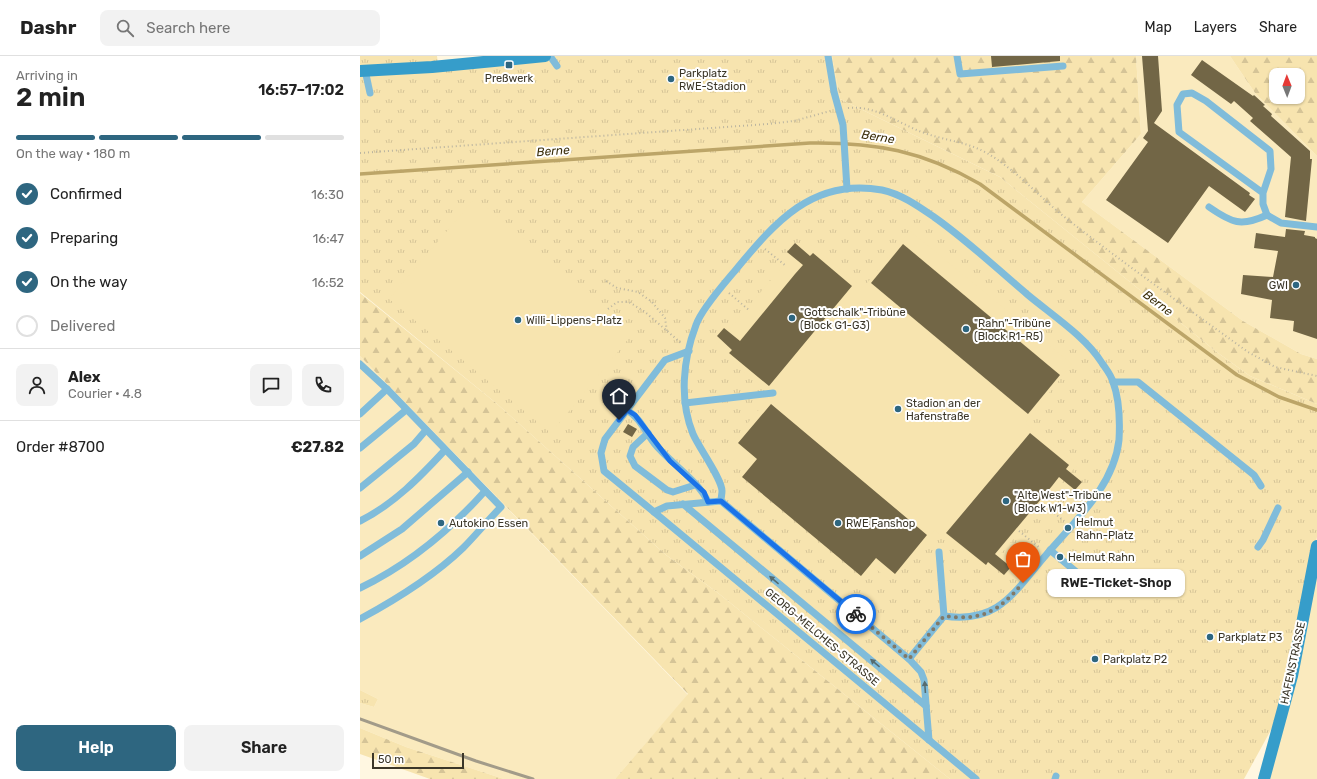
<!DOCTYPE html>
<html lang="en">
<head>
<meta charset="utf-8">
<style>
	body { margin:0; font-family:Rubik,sans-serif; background:#f2f2f2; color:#222; height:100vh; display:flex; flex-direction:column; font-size:15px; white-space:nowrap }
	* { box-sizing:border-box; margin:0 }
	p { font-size:13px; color:#767676 }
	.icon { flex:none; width:22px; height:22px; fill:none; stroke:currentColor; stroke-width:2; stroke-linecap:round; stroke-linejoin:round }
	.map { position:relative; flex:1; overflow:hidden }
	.details { display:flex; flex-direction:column; background:#fff; width:360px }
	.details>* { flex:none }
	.needle { width:26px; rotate:359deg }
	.fabs { position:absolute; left:909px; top:12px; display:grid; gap:8px }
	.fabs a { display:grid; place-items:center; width:36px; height:36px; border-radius:8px; background:#fff; box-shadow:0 1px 3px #0004; font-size:20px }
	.scale { position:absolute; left:12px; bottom:10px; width:92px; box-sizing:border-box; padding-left:4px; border:2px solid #3b3628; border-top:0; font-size:11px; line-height:14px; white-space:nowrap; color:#3b3628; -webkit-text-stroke:3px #fff; paint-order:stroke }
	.pin { position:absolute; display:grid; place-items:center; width:34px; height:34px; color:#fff; margin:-41px -17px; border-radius:50% 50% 50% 0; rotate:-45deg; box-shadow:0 0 4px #0007 }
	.pin .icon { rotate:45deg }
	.courier { position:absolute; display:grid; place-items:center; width:40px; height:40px; margin:-20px; border:3px solid #1a73e8; border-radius:50%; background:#fff; color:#222; box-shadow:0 1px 5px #0007 }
	.bubble { position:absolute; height:28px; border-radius:8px; background:#fff; box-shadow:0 1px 3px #0004; font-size:13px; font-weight:600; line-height:28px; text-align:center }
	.summary em { font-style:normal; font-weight:600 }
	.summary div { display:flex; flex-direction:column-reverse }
	.summary { display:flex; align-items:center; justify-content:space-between; height:68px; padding:0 16px }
	h1 { font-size:26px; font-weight:600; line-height:30px }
	.bar { display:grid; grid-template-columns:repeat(4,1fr); gap:6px 4px; align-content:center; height:48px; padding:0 16px }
	.bar i { height:5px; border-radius:3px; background:#e0e0e0 }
	.bar .active { background:#2e6680 }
	.bar p { grid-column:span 4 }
	.line { display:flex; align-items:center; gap:10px; padding:0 16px; border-top:1px solid #e0e0e0 }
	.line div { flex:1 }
	.round { display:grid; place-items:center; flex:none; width:42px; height:42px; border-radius:8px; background:#f2f2f2 }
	ol { padding:0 16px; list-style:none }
	li { display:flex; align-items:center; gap:12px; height:44px }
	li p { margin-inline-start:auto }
	li .icon { padding:4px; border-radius:50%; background:#2e6680; color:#fff; stroke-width:4 }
	li:last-child { color:#767676 }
	li i { width:22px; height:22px; border:2px solid #e0e0e0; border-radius:50% }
	.primary-button { display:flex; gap:8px; margin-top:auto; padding:8px 16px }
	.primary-button a { flex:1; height:46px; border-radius:8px; background:#2e6680; color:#fff; font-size:16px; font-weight:600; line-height:46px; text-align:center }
	.primary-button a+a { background:#f2f2f2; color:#222 }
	header { display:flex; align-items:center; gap:24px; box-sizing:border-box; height:56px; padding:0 20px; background:#fff; border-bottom:1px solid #e0e0e0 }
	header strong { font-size:19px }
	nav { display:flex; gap:22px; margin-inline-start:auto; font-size:14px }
	.search { width:280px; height:36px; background:#f2f2f2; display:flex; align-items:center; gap:10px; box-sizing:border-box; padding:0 14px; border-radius:8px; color:#767676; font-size:15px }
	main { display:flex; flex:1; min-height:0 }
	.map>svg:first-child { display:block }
	.built { fill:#faeabe }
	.grass { fill:url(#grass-tufts) }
	.forest { fill:url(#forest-firs); fill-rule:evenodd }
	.garden { fill:#f7e4af }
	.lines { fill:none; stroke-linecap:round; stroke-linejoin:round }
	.stream { stroke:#bca568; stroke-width:3.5 }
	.building { fill:#726646 }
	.path { stroke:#bab4a0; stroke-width:2; stroke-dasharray:1 3; stroke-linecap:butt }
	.lane { stroke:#80bcda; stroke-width:7 }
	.secondary { stroke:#369dca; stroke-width:12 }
	.rail { stroke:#a29b89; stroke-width:3 }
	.oneway { fill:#576c6f }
	.done { stroke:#807a69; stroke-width:4; stroke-dasharray:0 7.2 }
	.route { stroke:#1a73e8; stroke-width:5 }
	.poi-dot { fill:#2e6680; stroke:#fff; stroke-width:1.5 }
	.labels { text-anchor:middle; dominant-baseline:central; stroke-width:4; stroke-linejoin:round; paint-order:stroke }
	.poi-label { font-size:11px; fill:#3b3628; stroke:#fff; text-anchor:start }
	.street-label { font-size:11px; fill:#3b3628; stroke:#fff }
	.water-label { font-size:12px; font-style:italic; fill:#3b2e0a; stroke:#fff }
</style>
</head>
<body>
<header>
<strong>Dashr</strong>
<div class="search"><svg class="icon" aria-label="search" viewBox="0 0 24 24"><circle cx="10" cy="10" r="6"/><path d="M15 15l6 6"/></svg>Search here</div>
<nav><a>Map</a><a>Layers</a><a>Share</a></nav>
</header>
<main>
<section class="details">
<div class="summary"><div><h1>2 min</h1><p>Arriving in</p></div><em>16:57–17:02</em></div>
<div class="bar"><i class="active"></i><i class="active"></i><i class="active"></i><i></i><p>On the way · 180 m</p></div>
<ol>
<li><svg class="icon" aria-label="check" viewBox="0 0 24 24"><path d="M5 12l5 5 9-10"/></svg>Confirmed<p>16:30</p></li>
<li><svg class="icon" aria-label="check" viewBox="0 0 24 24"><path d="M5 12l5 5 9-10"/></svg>Preparing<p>16:47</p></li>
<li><svg class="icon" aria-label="check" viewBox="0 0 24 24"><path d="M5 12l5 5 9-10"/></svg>On the way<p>16:52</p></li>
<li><i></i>Delivered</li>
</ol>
<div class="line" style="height:72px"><a class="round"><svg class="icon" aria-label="person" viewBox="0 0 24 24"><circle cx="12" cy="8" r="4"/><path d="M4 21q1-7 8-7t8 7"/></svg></a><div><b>Alex</b><p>Courier · 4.8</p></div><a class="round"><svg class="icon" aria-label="chat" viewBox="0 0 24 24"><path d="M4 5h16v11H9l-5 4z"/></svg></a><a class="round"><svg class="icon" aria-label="phone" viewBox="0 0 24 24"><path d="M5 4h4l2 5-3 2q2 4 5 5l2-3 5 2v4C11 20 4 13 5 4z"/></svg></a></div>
<div class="line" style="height:52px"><div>Order #8700</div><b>€27.82</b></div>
<div class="primary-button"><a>Help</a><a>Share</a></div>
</section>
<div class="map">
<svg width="957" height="723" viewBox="0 0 957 723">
	<defs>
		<pattern id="grass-tufts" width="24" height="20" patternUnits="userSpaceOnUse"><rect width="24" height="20" fill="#f7e4af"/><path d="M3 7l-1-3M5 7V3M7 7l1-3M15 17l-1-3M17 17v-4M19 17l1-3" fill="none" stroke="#d5c497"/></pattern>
		<pattern id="forest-firs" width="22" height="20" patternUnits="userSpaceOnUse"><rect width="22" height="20" fill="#f7e4af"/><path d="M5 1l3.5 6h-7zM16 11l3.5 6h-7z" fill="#d5c497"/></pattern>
	</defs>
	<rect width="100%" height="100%" fill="#fff7e1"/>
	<!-- built -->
	<g class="built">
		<path d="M776,0H870L895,37L957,100V303L941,298L883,265L722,146L781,78Z"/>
		<path d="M0,300L328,639L255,723H144L46,691L0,672V647L14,651L18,643L0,634Z"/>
		<path d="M957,500V723H906Z"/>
	</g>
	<!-- grass -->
	<g class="grass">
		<path d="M0,0H77L78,9L0,13Z"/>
		<path d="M197,0H472L480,43L640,121L858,297L890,320L957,348V481L929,619L917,663L884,723H590L358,537L306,499L136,347L0,236V16Z"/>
		<path d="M0,634L18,643L14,651L0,647Z"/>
	</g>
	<!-- forest -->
	<g class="forest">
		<path d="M472,0H776L781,78L722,146L883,265L941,298L957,303V348L890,320L858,297L640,121L480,43Z"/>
		<path d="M870,0H957V100L895,37ZM916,19H938V41H916Z"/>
		<path d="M0,237L136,347L306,499L358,537L590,723H255L328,638L0,300Z"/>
		<path d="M0,672L46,691L144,723H70L0,698Z"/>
	</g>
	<!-- garden -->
	<g class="garden">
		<path d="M115,142L275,275L191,377L29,243Z"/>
		<path d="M550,175L712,308L665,367L718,408L625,516L575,474L530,524L364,396L411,339L354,291L445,184L503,232Z"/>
	</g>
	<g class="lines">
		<!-- stream -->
		<path class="stream" d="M0,118L450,87C515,86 563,95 620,128L877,319L919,341L957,354"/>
	</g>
	<!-- building -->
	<g class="building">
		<path d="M631,0H700V5L632,11Z"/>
		<path d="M782,0H798L802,55L794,67L890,137L889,139L895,143L885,156L849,130L808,187L746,144L788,86L783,82L788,75Z"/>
		<path d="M842,4L893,40L894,39L905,49L903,50L912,58L911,60L950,95V103H952L946,165L925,161L931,101L890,65L893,62L874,45L871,48L831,19Z"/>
		<path d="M926,173L945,175L944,179L955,181V182L957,183V283L933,275L934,265L910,262L912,244L881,238L883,219L913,221L918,195L894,192L896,177L925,181Z"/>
		<path d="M435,187L450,200L453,197L492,230L409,330L369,297L372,294L357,280L364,272L380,285L435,218L443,209L427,196Z"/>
		<path d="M543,188L700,319L668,358L511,227Z"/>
		<path d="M411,348L567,479L535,518L516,502L501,520L382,421L397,403L378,387Z"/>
		<path d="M268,368L277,373L272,381L263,376Z"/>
		<path d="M670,377L709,409L706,413L722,426L715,434L699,421L692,430L635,498L651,511L644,519L628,506L626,509L586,477Z"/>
	</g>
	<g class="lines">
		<!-- path -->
		<g class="path">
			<path d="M488,52C514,49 537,66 559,75C581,84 604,85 625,96C657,114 679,141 707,163C766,209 827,252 888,296L915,311L957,320"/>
			<path d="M0,97L408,68L434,65L470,55"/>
			<path d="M405,193L426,210"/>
			<path d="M246,225L257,232L278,236L292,246L305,262L307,276"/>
			<path d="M369,237L390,255"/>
			<path d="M248,253L257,246H269L285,256L321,287"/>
			<path d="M688,452L704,465"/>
			<path d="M659,475L680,492"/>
		</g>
		<!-- lane -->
		<g class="lane">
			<path d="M190,0L197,10"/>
			<path d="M468,0L474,36L483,69L487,133"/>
			<path d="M597,0L600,18L703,10"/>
			<path d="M5,14L10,37"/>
			<path d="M903,137L911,113L910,95L846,45L832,37L823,38L817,49L819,76L903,137V148L907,159L921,167L957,171"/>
			<path d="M849,151C872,167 881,171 907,159"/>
			<path d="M0,308L27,333L141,451C128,464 116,479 103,492C73,521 37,543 0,563"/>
			<path d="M753,326H778L894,419L901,430"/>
			<path d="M325,347L413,337"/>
			<path d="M267,354C280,362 285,375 294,387C310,407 338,424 348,446"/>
			<path d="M0,358L27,333"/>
			<path d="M288,377L273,391L270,400L275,410L307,434L313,436L335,429"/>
			<path d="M0,392L46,354"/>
			<path d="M0,432L54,388L66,374"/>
			<path d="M361,445C361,442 362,438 362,435C362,423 339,392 333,378C319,344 323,303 336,269C341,254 362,230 373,217C413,169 451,121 522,134C541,138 558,150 574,161C607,184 637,213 668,239C692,259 726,281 742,307C746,313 751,319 753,326C759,342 760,366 759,384C754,430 715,465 686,499C654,536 639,568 584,560L549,603"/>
			<path d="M361,445L307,450L294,456L616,723"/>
			<path d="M361,445L549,603L561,616L564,624L569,684"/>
			<path d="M323,448L566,650"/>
			<path d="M294,456L244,415L241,397L245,383L305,304L329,295"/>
			<path d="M0,465C34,448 60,421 85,394"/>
			<path d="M898,491L903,484L918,452"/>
			<path d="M690,494L720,519"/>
			<path d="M579,496L584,560"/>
			<path d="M0,500L42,473L108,416"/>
			<path d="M0,532C48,509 90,474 125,435"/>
			<path d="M695,723L696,720"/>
		</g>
		<!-- secondary -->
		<g class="secondary">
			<path d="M0,15L72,11L185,0"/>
			<path d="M904,723L932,620L957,490"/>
		</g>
		<!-- rail -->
		<path class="rail" d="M0,663L116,705L173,723"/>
	</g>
	<!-- one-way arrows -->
	<defs><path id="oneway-solid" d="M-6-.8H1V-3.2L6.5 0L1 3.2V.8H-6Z"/></defs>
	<g class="oneway">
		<use href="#oneway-solid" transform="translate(414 524) rotate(-140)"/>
		<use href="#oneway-solid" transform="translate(515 607) rotate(-140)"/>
		<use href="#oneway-solid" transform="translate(565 631) rotate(-94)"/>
	</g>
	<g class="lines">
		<!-- done -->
		<path class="done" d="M496,558L549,603L584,560C622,565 638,556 663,527"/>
		<!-- route -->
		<path class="route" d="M259,364L267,354L275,359L310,405L344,436L348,446L361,445L496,558"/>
	</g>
	<!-- markers -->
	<g class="poi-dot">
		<rect x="145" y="5" width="8" height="8" rx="2"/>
		<circle cx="311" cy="23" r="4"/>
		<circle cx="936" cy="229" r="4"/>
		<circle cx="432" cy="262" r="4"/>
		<circle cx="158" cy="264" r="4"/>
		<circle cx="606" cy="273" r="4"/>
		<circle cx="538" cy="353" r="4"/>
		<circle cx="646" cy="445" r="4"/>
		<circle cx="81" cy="467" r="4"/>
		<circle cx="478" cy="467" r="4"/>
		<circle cx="708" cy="472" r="4"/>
		<circle cx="700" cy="501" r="4"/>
		<circle cx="850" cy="581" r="4"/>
		<circle cx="735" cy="603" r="4"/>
	</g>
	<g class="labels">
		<!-- poi labels -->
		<g class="poi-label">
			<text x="319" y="17">Parkplatz<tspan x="319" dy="13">RWE-Stadion</tspan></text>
			<text x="149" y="22" text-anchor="middle">Preßwerk</text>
			<text x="928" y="229" text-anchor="end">GWI</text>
			<text x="440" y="256">"Gottschalk"-Tribüne<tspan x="440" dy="13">(Block G1-G3)</tspan></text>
			<text x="166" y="264">Willi-Lippens-Platz</text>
			<text x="614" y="267">"Rahn"-Tribüne<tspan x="614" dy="13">(Block R1-R5)</tspan></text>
			<text x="546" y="347">Stadion an der<tspan x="546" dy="13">Hafenstraße</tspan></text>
			<text x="654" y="439">"Alte West"-Tribüne<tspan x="654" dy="13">(Block W1-W3)</tspan></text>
			<text x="716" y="466">Helmut<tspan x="716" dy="13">Rahn-Platz</tspan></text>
			<text x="89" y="467">Autokino Essen</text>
			<text x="486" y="467">RWE Fanshop</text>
			<text x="708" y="501">Helmut Rahn</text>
			<text x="858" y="581">Parkplatz P3</text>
			<text x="743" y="603">Parkplatz P2</text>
		</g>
		<!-- street labels -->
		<g class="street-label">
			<text transform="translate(462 581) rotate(40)">GEORG-MELCHES-STRASSE</text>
			<text transform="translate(933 607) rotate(-78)">HAFENSTRASSE</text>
		</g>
		<!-- water labels -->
		<g class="water-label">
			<text transform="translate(518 81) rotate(9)">Berne</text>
			<text transform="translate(193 95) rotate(-4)">Berne</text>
			<text transform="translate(798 247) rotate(37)">Berne</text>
		</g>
	</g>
</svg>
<div class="fabs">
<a><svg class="needle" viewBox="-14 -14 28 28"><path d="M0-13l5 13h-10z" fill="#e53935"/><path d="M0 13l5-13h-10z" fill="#767676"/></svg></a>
</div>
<div class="scale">50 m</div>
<div class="pin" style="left:663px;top:527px;background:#ea580c"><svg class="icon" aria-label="bag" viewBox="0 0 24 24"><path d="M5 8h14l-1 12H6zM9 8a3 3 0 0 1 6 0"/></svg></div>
<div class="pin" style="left:259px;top:364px;background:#1f2937"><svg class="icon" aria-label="home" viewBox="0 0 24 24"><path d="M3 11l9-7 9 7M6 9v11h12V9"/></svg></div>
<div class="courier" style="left:496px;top:558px"><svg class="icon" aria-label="bike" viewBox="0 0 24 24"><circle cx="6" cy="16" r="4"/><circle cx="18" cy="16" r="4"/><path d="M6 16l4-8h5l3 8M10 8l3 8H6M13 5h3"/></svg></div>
<div class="bubble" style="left:687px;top:513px;width:138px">RWE-Ticket-Shop</div>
</div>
</main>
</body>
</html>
